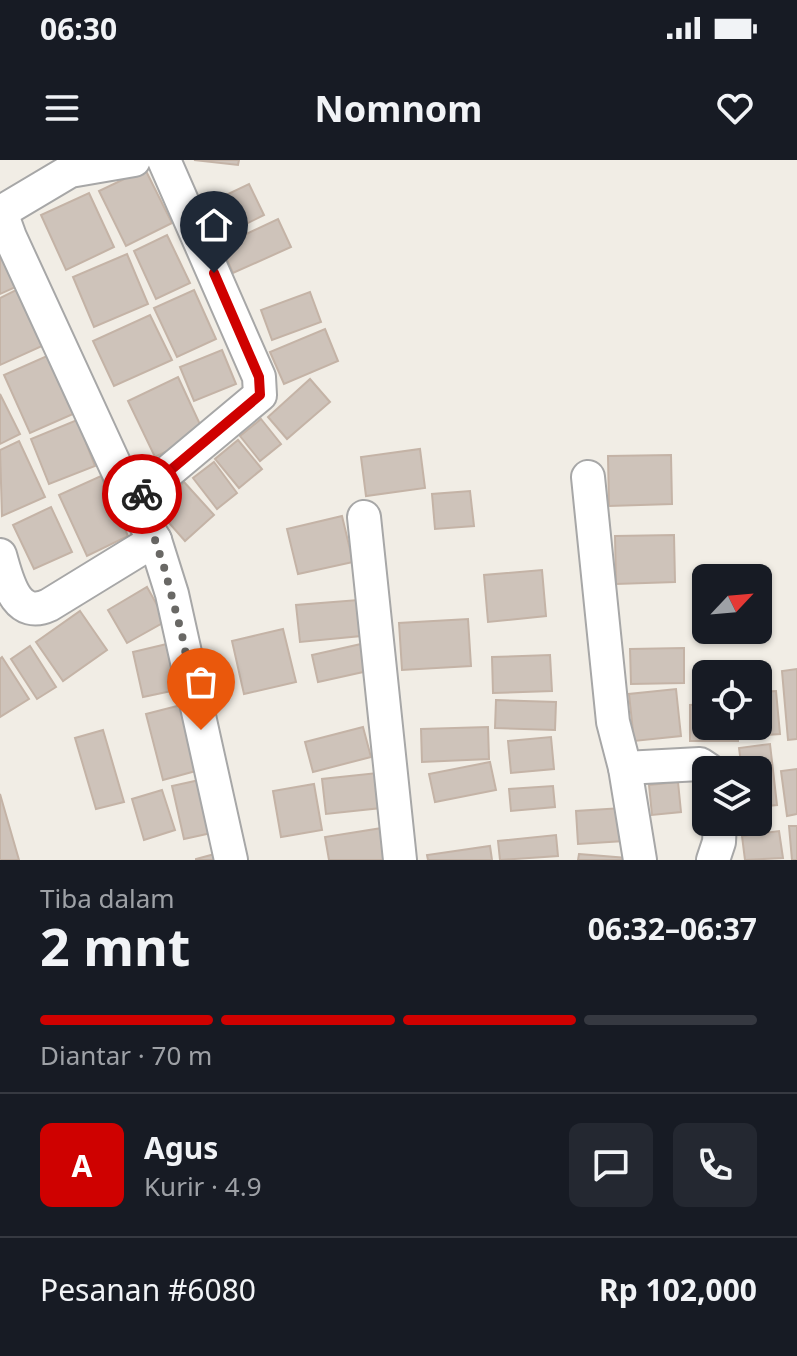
<!DOCTYPE html>
<html lang="id">
<head>
<meta charset="utf-8">
<style>
	body { margin:0; font-family:"Noto Sans",sans-serif; background:#242831; color:#f1f3f6; height:100vh; display:flex; flex-direction:column; font-size:30px; white-space:nowrap }
	* { box-sizing:border-box; margin:0 }
	p { font-size:26px; color:#9ea1a6 }
	.icon { flex:none; width:44px; height:44px; fill:none; stroke:currentColor; stroke-width:2; stroke-linecap:round; stroke-linejoin:round }
	.map { position:relative; height:700px; overflow:hidden }
	.side { display:flex; flex-direction:column; background:#171b24; flex:1 }
	.side>* { flex:none }
	.needle { width:52px; rotate:64deg }
	.controls { position:absolute; left:692px; top:404px; display:grid; gap:16px }
	.controls a { display:grid; place-items:center; width:80px; height:80px; border-radius:12px; background:#171b24; box-shadow:0 2px 6px #0004; font-size:40px }
	.pin { position:absolute; display:grid; place-items:center; width:68px; height:68px; color:#fff; margin:-82px -34px; border-radius:50% 50% 50% 0; rotate:-45deg; box-shadow:0 0 8px #0007 }
	.pin .icon { rotate:45deg }
	.courier { position:absolute; display:grid; place-items:center; width:80px; height:80px; margin:-40px; border:6px solid #cf0100; border-radius:50%; background:#fff; color:#222; box-shadow:0 2px 10px #0007 }
	.summary em { font-style:normal; font-weight:700 }
	.summary div { display:flex; flex-direction:column-reverse }
	.summary { display:flex; align-items:center; justify-content:space-between; height:136px; padding:0 40px }
	h1 { font-size:52px; font-weight:700; line-height:60px }
	.bar { display:grid; grid-template-columns:repeat(4,1fr); gap:12px 8px; align-content:center; height:96px; padding:0 40px }
	.bar i { height:10px; border-radius:6px; background:#363941 }
	.bar .current { background:#cf0100 }
	.bar p { grid-column:span 4 }
	.line { display:flex; align-items:center; gap:20px; padding:0 40px; border-top:2px solid #363941 }
	.line div { flex:1 }
	.round { display:grid; place-items:center; flex:none; width:84px; height:84px; border-radius:12px; background:#242831 }
	.status { display:flex; justify-content:space-between; align-items:center; height:56px; padding:0 40px; background:#171b24; direction:ltr }
	.status svg { height:22px; fill:currentColor }
	header { display:flex; justify-content:space-between; align-items:center; height:104px; padding:0 40px; background:#171b24; font-size:36px; font-weight:700 }
	.map>svg:first-child { display:block }
	.building { fill:#cec3ba; stroke:#c4b3a6; stroke-width:2 }
	.lines { fill:none; stroke-linecap:round; stroke-linejoin:round }
	.minor-casing { stroke:#a7a7a7; stroke-width:36 }
	.minor { stroke:#fff; stroke-width:32 }
	.done { stroke:#696865; stroke-width:8; stroke-dasharray:0 14.4 }
	.route { stroke:#cf0100; stroke-width:10 }
</style>
</head>
<body>
<div class="status"><b>06:30</b><svg viewBox="0 0 49 12"><path d="M0 12V9h3v3zM5 12V6h3v6zM10 12V3h3v9zM15 12V0h3v12zM26 1h20v11H26zM47 4h2v5h-2z"/></svg></div>
<header><svg class="icon" aria-label="menu" viewBox="0 0 24 24"><path d="M4 6h16M4 12h16M4 18h16"/></svg>Nomnom<svg class="icon" aria-label="heart" viewBox="0 0 24 24"><path d="M12 20l-8-8c-3-5 5-10 8-4 3-6 11-1 8 4z"/></svg></header>
<div class="map">
<svg width="797" height="700" viewBox="0 0 797 700">
	<rect width="100%" height="100%" fill="#f1ede5"/>
	<!-- building -->
	<g class="building">
		<path d="M194,0H239L238,5Z"/>
		<path d="M145,9L172,63L126,86L99,31Z"/>
		<path d="M249,24L264,55L220,77L205,45Z"/>
		<path d="M89,33L114,87L66,110L41,55Z"/>
		<path d="M278,59L291,87L233,113L221,86Z"/>
		<path d="M167,75L190,123L156,139L134,91Z"/>
		<path d="M0,79L20,125L0,134Z"/>
		<path d="M127,94L148,144L94,167L73,117Z"/>
		<path d="M16,130L42,186L0,205V138Z"/>
		<path d="M194,130L216,179L177,197L154,148Z"/>
		<path d="M310,132L321,162L272,180L261,150Z"/>
		<path d="M150,155L172,200L114,226L93,181Z"/>
		<path d="M325,169L338,201L284,224L270,192Z"/>
		<path d="M222,190L236,224L194,241L180,207Z"/>
		<path d="M47,196L73,254L30,273L4,215Z"/>
		<path d="M178,217L204,273L155,297L128,241Z"/>
		<path d="M310,219L330,242L287,279L268,257Z"/>
		<path d="M0,234L20,274L0,284Z"/>
		<path d="M261,259L281,284L260,301L240,276Z"/>
		<path d="M77,260L95,306L49,324L31,279Z"/>
		<path d="M238,280L262,309L239,328L215,299Z"/>
		<path d="M19,281L45,337L2,356L0,290Z"/>
		<path d="M420,289L425,328L366,336L361,297Z"/>
		<path d="M671,295L672,344L609,346L608,296Z"/>
		<path d="M214,302L237,333L217,349L193,318Z"/>
		<path d="M101,316L128,376L87,396L59,335Z"/>
		<path d="M184,322L214,355L185,381L156,348Z"/>
		<path d="M470,331L474,366L435,369L432,334Z"/>
		<path d="M51,347L72,392L34,409L13,365Z"/>
		<path d="M342,356L353,402L298,414L287,369Z"/>
		<path d="M674,375L675,422L616,424L615,376Z"/>
		<path d="M542,410L546,456L488,462L484,415Z"/>
		<path d="M147,427L166,461L127,483L108,450Z"/>
		<path d="M358,440L361,476L300,482L296,445Z"/>
		<path d="M80,451L107,490L63,521L36,482Z"/>
		<path d="M468,459L471,506L402,510L399,463Z"/>
		<path d="M283,469L296,522L244,534L232,481Z"/>
		<path d="M171,483L181,529L143,537L133,492Z"/>
		<path d="M361,484L368,511L318,522L312,495Z"/>
		<path d="M30,486L56,527L37,539L11,499Z"/>
		<path d="M684,488V523L631,524L630,489Z"/>
		<path d="M550,495L552,531L493,533L492,497Z"/>
		<path d="M2,497L29,539L0,557V499Z"/>
		<path d="M797,509V579L788,580L782,511Z"/>
		<path d="M676,529L681,576L634,581L629,534Z"/>
		<path d="M776,531L780,574L751,576L750,566H758V532Z"/>
		<path d="M496,540L556,542L555,570L495,568Z"/>
		<path d="M185,544L203,609L163,620L146,554Z"/>
		<path d="M706,544V566H738V581H690V545Z"/>
		<path d="M363,567L371,597L313,612L305,582Z"/>
		<path d="M488,567L489,599L422,602L421,569Z"/>
		<path d="M103,570L124,642L96,649L75,578Z"/>
		<path d="M551,577L554,609L511,613L508,581Z"/>
		<path d="M770,584L777,645L758,647V610H742L739,588Z"/>
		<path d="M490,602L496,630L435,642L429,614Z"/>
		<path d="M797,609V654L787,656L781,611Z"/>
		<path d="M377,613L381,648L326,654L322,619Z"/>
		<path d="M204,619L216,672L184,679L172,626Z"/>
		<path d="M678,622L681,652L652,655L649,625Z"/>
		<path d="M314,624L322,670L281,677L273,631Z"/>
		<path d="M553,626L555,647L511,651L509,629Z"/>
		<path d="M162,630L175,670L144,680L132,639Z"/>
		<path d="M0,634L19,700H0Z"/>
		<path d="M622,648L624,681L578,684L576,651Z"/>
		<path d="M789,666H797V700H792Z"/>
		<path d="M382,668L387,700H329L325,677Z"/>
		<path d="M779,671L783,698L745,700L742,676Z"/>
		<path d="M556,675L558,696L500,700L498,681Z"/>
		<path d="M490,686L492,700H428L427,695Z"/>
		<path d="M222,692L225,700H196V699Z"/>
		<path d="M579,694L627,698V700H578Z"/>
	</g>
	<g class="lines">
		<!-- minor casing -->
		<g class="minor-casing">
			<g id="minor">
				<path d="M134,0L70,11L1,52L10,77L132,342L155,380L172,434L231,700"/>
				<path d="M588,317L613,562L625,608L640,700"/>
				<path d="M132,342L260,235L259,217L164,0"/>
				<path d="M364,357L400,700"/>
				<path d="M0,395C7,418 15,461 49,445L155,380"/>
				<path d="M625,608L700,604L709,610"/>
				<path d="M713,700L719,682L720,662"/>
			</g>
		</g>
		<!-- minor -->
		<use href="#minor" class="minor"/>
	</g>
	<g class="lines">
		<!-- done -->
		<path class="done" d="M142,334L132,342L155,380L164,407L182,475L201,570"/>
		<!-- route -->
		<path class="route" d="M142,334L260,235L259,217L214,113"/>
	</g>
</svg>
<div class="controls">
<a><svg class="needle" viewBox="-14 -14 28 28"><path d="M0-13l5 13h-10z" fill="#e53935"/><path d="M0 13l5-13h-10z" fill="#9ea1a6"/></svg></a>
<a><svg class="icon" aria-label="locate" viewBox="0 0 24 24"><circle cx="12" cy="12" r="6"/><path d="M12 2v4M12 18v4M2 12h4M18 12h4"/></svg></a>
<a><svg class="icon" aria-label="layers" viewBox="0 0 24 24"><path d="M12 4l9 5-9 5-9-5zM3 14l9 5 9-5"/></svg></a>
</div>
<div class="pin" style="left:201px;top:570px;background:#ea580c"><svg class="icon" aria-label="bag" viewBox="0 0 24 24"><path d="M5 8h14l-1 12H6zM9 8a3 3 0 0 1 6 0"/></svg></div>
<div class="pin" style="left:214px;top:113px;background:#1f2937"><svg class="icon" aria-label="home" viewBox="0 0 24 24"><path d="M3 11l9-7 9 7M6 9v11h12V9"/></svg></div>
<div class="courier" style="left:142px;top:334px"><svg class="icon" aria-label="bike" viewBox="0 0 24 24"><circle cx="6" cy="16" r="4"/><circle cx="18" cy="16" r="4"/><path d="M6 16l4-8h5l3 8M10 8l3 8H6M13 5h3"/></svg></div>
</div>
<section class="side">
<div class="summary"><div><h1>2 mnt</h1><p>Tiba dalam</p></div><em>06:32–06:37</em></div>
<div class="bar"><i class="current"></i><i class="current"></i><i class="current"></i><i></i><p>Diantar · 70 m</p></div>
<div class="line" style="height:144px"><b class="round" style="background:#cf0100;color:#fff">A</b><div><b>Agus</b><p>Kurir · 4.9</p></div><a class="round"><svg class="icon" aria-label="chat" viewBox="0 0 24 24"><path d="M4 5h16v11H9l-5 4z"/></svg></a><a class="round"><svg class="icon" aria-label="phone" viewBox="0 0 24 24"><path d="M5 4h4l2 5-3 2q2 4 5 5l2-3 5 2v4C11 20 4 13 5 4z"/></svg></a></div>
<div class="line" style="height:104px"><div>Pesanan #6080</div><b>Rp 102,000</b></div>
</section>
</body>
</html>
